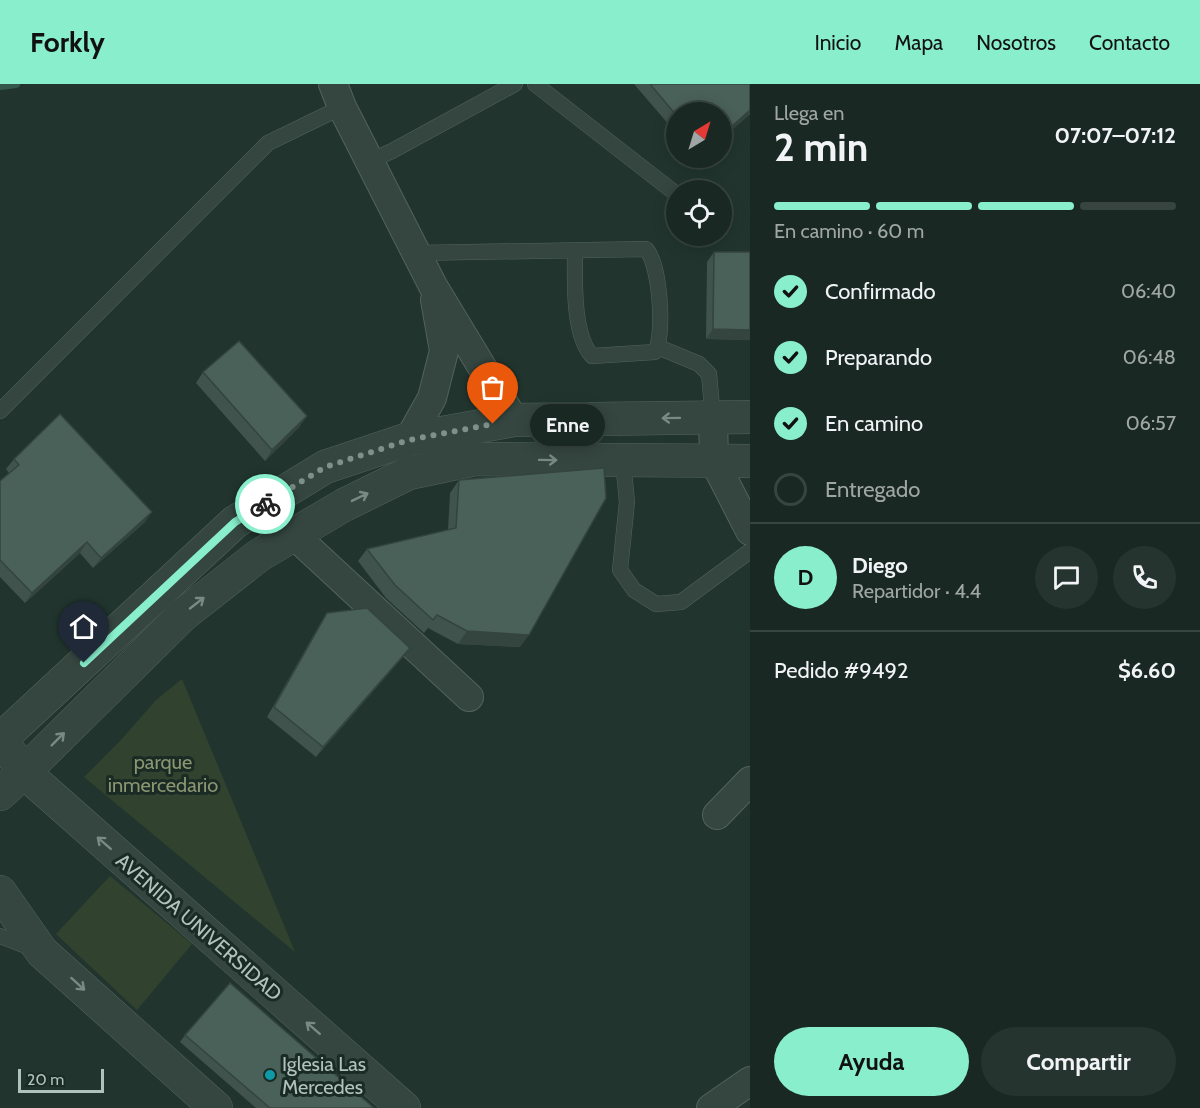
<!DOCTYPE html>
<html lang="es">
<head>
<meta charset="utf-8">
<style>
	body { margin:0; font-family:Cabin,sans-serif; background:#26342f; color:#f1f3f6; height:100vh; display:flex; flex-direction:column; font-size:22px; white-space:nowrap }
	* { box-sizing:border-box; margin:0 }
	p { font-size:20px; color:#9fa6a5 }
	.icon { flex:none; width:33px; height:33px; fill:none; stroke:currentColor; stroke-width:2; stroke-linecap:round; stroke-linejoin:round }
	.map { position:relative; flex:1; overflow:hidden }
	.sheet { display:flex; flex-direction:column; background:#192822; width:450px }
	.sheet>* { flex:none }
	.needle { width:39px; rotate:38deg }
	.controls { position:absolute; left:666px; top:18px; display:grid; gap:12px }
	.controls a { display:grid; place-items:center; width:66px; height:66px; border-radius:50%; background:#192822; box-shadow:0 3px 15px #0003,0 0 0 2px #374440; font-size:30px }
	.scale { position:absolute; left:18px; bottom:15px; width:86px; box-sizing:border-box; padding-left:6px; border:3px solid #afc2bc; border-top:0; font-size:16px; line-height:21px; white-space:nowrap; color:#afc2bc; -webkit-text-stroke:4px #1a2a24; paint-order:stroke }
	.pin { position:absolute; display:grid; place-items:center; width:51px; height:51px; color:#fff; margin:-62px -26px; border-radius:50% 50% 50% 0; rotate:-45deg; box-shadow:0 0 6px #0007 }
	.pin .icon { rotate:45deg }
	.courier { position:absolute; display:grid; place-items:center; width:60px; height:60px; margin:-30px; border:4px solid #8ec; border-radius:50%; background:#fff; color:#222; box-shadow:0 2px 8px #0007 }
	.bubble { position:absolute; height:42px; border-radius:21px; background:#192822; box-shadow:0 3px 15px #0003,0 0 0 2px #374440; font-size:20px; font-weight:800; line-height:42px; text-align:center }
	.summary em { font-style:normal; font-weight:800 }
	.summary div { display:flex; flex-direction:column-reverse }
	.summary { display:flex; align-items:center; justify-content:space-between; height:102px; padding:0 24px }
	h1 { font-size:39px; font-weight:800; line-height:45px }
	.bar { display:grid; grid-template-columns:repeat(4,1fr); gap:9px 6px; align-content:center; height:72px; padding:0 24px }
	.bar i { height:8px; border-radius:4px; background:#374440 }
	.bar .selected { background:#8ec }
	.bar p { grid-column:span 4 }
	.line { display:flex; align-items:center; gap:15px; padding:0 24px; border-top:2px solid #374440 }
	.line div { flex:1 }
	.round { display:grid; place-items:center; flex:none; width:63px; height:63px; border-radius:32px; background:#26342f }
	ol { padding:0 24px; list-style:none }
	li { display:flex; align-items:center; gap:18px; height:66px }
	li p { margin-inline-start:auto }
	li .icon { padding:6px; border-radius:50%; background:#8ec; color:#111; stroke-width:4 }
	li:last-child { color:#9fa6a5 }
	li i { width:33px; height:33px; border:3px solid #374440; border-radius:50% }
	.action { display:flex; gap:12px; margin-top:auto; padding:12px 24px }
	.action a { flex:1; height:69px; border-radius:36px; background:#8ec; color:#111; font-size:24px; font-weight:800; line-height:69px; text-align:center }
	.action a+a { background:#26342f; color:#f1f3f6 }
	header { display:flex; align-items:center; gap:36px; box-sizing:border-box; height:84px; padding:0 30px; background:#8ec; color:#111 }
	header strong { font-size:28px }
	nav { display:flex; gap:33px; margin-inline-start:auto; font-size:21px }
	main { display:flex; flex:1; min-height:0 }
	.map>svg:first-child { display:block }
	.green { fill:#31432f }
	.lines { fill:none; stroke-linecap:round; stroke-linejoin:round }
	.stream { stroke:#34574b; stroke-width:8 }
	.service-casing { stroke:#52635d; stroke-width:16 }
	.minor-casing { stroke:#52635d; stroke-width:30 }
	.tertiary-casing { stroke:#52635d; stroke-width:34 }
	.service { stroke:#354640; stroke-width:15 }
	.minor { stroke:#354640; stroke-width:28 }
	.tertiary { stroke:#354640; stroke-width:33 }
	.wall { fill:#40534d }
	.shaded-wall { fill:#34443e }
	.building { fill:#4a6159; stroke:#34443e; stroke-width:1.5 }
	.oneway { stroke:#788a84 }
	.done { stroke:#7d918a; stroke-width:6; stroke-dasharray:0 10.8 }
	.route { stroke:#8ec; stroke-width:8 }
	.culture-dot { fill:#0f9aa8; stroke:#1a2a24; stroke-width:2 }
	.labels { text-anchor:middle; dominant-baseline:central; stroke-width:6; stroke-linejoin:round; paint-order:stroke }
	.park-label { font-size:20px; fill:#8b9670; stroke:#1a2a24 }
	.street-label { font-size:20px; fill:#afc2bc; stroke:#1a2a24 }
	.poi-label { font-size:20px; fill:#afc2bc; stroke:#1a2a24; text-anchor:start }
</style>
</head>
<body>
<header>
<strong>Forkly</strong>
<nav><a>Inicio</a><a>Mapa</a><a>Nosotros</a><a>Contacto</a></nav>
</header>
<main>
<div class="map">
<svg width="750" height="1024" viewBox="0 0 750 1024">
	<rect width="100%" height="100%" fill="#21352e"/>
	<!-- green -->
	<g class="green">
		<path d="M182,595L295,868L84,693L121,656L156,616Z"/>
		<path d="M110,792L192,860L137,926L56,850Z"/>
	</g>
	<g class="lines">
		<!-- stream -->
		<path class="stream" d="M0,2L16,0"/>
		<!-- service casing -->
		<g class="service-casing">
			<g id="service">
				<path d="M535,0L675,109"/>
				<path d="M370,77L392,67L515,0"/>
				<path d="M416,169L646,165C660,180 665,251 655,268L592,272C572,250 575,195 575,167"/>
				<path d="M658,263L699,280L709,290L713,334"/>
				<path d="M0,327L268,59L342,23"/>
				<path d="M623,377L627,418L620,486L634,506L656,520L681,518L750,467"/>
				<path d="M0,852L34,865"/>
			</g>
		</g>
		<!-- minor casing -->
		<g class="minor-casing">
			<g id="minor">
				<path d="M333,0L342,23L433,202L514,336"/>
				<path d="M713,334L714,377L750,447"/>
				<path d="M409,355L432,314L444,267L435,216"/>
				<path d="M294,451L469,613"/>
				<path d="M717,731L750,697"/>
				<path d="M711,1024L750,997"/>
			</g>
		</g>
		<!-- tertiary casing -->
		<g class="tertiary-casing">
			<g id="tertiary">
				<path d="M0,656L235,438L325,383L409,355L514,336L750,333"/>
				<path d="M11,670L33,696L404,1024"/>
				<path d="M0,710L25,687L183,531L258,472L344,421L409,389L475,375L750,377"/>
				<path d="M0,808L42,868L216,1024"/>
			</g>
		</g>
		<!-- service -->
		<use href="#service" class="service"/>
		<!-- minor -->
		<use href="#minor" class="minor"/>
		<!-- tertiary -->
		<use href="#tertiary" class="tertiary"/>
	</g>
	<!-- wall -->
	<g class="wall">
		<path d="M634,0H750V30L722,55V28H676V49Z"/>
		<path d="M714,168L750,256L706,255L707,178Z"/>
		<path d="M203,288L300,342L265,377L196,299Z"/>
		<path d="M14,375L145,438L93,484L80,469L25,519L0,493V397L9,389L6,385Z"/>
		<path d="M459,396L520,563L458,560L428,544L424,549L386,514L358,477L367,465L448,446L450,409Z"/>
		<path d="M327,529L410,564L402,574L316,673L267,633L320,540Z"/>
		<path d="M185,951L374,1024H256L180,958Z"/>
	</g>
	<!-- shaded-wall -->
	<g class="shaded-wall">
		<path d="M750,26V30L722,55V51Z"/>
		<path d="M713,245L750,246V256L706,255Z"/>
		<path d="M307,332L300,342L265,377L272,366Z"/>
		<path d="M152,428L145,438L93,484L101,474Z"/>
		<path d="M87,458L80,469L25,519L32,509Z"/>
		<path d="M467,547L529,551L520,563L458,560Z"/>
		<path d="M410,564L402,574L316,673L323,663Z"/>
	</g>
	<!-- building -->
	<g class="building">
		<path d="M650,0H750V26L722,51V28H676V31Z"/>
		<path d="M714,168H750V246L713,245Z"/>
		<path d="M239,257L307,332L272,366L203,288Z"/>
		<path d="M60,330L152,428L101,474L87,458L32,509L0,476V397L19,381L14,375Z"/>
		<path d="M604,384L606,414L529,551L467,547L437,531L433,536L395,501L367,465L456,444L459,396Z"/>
		<path d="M367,524L410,564L323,663L274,623L327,529Z"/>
		<path d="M230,899L374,1024H270L185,951Z"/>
	</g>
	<!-- one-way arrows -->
	<defs><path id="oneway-shaft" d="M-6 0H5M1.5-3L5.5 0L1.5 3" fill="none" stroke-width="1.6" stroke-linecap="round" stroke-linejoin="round" transform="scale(1.5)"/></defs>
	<g class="oneway">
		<use href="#oneway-shaft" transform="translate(671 334) rotate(179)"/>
		<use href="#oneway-shaft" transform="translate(548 376) rotate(1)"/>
		<use href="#oneway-shaft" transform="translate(360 413) rotate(-26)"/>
		<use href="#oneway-shaft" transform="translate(197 519) rotate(-38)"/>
		<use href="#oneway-shaft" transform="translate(58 655) rotate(-45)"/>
		<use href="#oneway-shaft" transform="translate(104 759) rotate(-139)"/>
		<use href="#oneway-shaft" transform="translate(78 900) rotate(42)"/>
		<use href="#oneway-shaft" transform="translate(313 944) rotate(-139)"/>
	</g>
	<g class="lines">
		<!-- done -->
		<path class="done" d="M265,420L325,383L409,356L493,340"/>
		<!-- route -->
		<path class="route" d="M84,579L235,438L265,420"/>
	</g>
	<!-- markers -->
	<circle class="culture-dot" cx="270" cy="991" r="6"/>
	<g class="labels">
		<!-- park labels -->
		<g class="park-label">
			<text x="163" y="678">parque<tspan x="163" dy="23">inmercedario</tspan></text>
		</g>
		<!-- street labels -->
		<g class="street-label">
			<text transform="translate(199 843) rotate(41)">AVENIDA UNIVERSIDAD</text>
		</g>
		<!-- poi labels -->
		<g class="poi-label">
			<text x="282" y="980">Iglesia Las<tspan x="282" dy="23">Mercedes</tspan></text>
		</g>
	</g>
</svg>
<div class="controls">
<a><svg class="needle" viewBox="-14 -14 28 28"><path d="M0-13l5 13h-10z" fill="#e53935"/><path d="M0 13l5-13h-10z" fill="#9fa6a5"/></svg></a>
<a><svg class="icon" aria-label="locate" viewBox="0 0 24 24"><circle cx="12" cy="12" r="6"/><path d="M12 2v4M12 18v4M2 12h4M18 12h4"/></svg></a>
</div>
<div class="scale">20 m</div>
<div class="pin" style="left:493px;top:340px;background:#ea580c"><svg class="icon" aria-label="bag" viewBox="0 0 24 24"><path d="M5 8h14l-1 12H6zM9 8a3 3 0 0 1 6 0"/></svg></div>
<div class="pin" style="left:84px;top:579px;background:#1f2937"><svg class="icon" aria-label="home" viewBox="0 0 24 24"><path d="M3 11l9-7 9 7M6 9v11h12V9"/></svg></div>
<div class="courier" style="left:265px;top:420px"><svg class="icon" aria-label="bike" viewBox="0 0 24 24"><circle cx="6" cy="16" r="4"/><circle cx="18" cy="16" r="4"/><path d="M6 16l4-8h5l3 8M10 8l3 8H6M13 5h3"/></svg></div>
<div class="bubble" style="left:530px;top:320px;width:75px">Enne</div>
</div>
<section class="sheet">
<div class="summary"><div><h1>2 min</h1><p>Llega en</p></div><em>07:07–07:12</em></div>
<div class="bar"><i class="selected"></i><i class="selected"></i><i class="selected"></i><i></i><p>En camino · 60 m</p></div>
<ol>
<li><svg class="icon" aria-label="check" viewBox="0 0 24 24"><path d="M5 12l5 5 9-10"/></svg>Confirmado<p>06:40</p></li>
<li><svg class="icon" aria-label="check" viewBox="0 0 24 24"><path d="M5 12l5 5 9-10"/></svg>Preparando<p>06:48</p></li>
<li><svg class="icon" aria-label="check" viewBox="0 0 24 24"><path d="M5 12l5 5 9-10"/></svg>En camino<p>06:57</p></li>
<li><i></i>Entregado</li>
</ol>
<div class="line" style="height:108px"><b class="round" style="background:#8ec;color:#111">D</b><div><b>Diego</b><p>Repartidor · 4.4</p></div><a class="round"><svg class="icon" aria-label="chat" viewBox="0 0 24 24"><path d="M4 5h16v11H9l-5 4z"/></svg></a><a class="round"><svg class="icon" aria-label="phone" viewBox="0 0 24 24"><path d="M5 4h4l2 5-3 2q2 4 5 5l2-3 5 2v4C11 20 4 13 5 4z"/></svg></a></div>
<div class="line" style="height:78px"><div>Pedido #9492</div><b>$6.60</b></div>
<div class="action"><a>Ayuda</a><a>Compartir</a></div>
</section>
</main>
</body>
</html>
